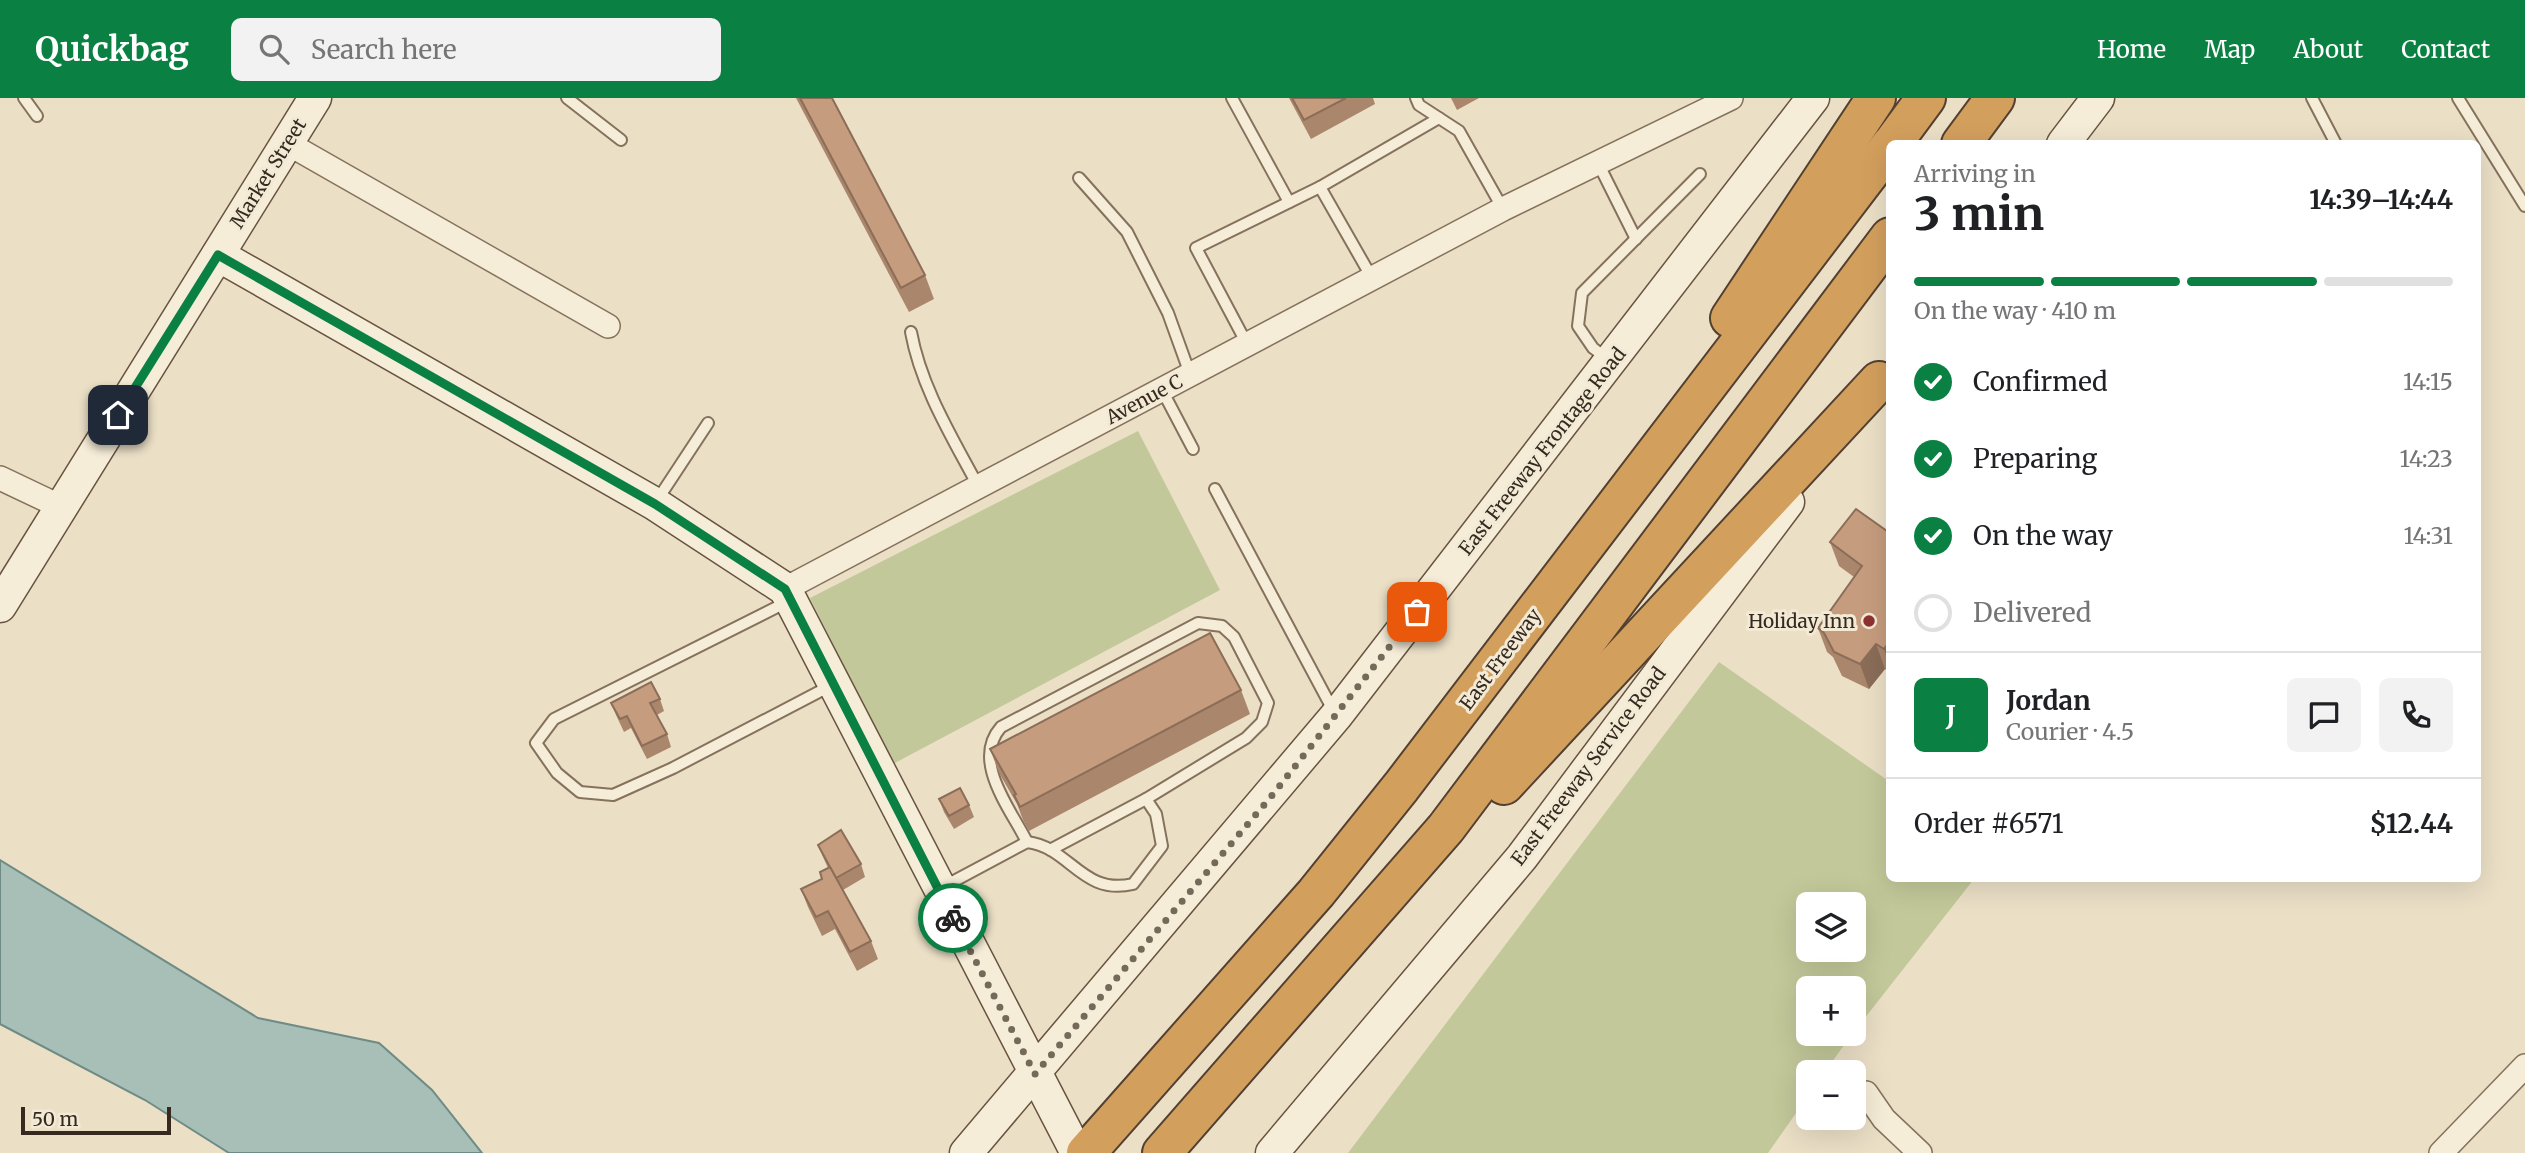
<!DOCTYPE html>
<html lang="en">
<head>
<meta charset="utf-8">
<style>
	body { margin:0; font-family:Merriweather,serif; background:#f2f2f2; color:#202124; height:100vh; display:flex; flex-direction:column; font-size:26px; white-space:nowrap }
	* { box-sizing:border-box; margin:0 }
	p { font-size:23px; color:#757577 }
	.icon { flex:none; width:38px; height:38px; fill:none; stroke:currentColor; stroke-width:2; stroke-linecap:round; stroke-linejoin:round }
	.map { position:relative; flex:1; overflow:hidden }
	.drawer { position:absolute; left:1886px; top:42px; width:595px; height:742px; display:flex; flex-direction:column; background:#fff; border-radius:10px; box-shadow:0 7px 28px #0002 }
	.drawer>* { flex:none }
	.tools { position:absolute; left:1796px; top:794px; display:grid; gap:14px }
	.tools a { display:grid; place-items:center; width:70px; height:70px; border-radius:10px; background:#fff; box-shadow:0 7px 28px #0002; font-size:35px }
	.scale { position:absolute; left:21px; bottom:18px; width:150px; box-sizing:border-box; padding-left:7px; border:4px solid #362a20; border-top:0; font-size:19px; line-height:24px; white-space:nowrap; color:#362a20; -webkit-text-stroke:5px #f3ead5; paint-order:stroke }
	.pin { position:absolute; display:grid; place-items:center; width:60px; height:60px; color:#fff; margin:-30px; border-radius:14px; box-shadow:0 4px 10px #0006 }
	.courier { position:absolute; display:grid; place-items:center; width:70px; height:70px; margin:-35px; border:5px solid #0b8043; border-radius:50%; background:#fff; color:#222; box-shadow:0 2px 9px #0007 }
	.summary em { font-style:normal; font-weight:700 }
	.summary div { display:flex; flex-direction:column-reverse }
	.summary { display:flex; align-items:center; justify-content:space-between; height:119px; padding:0 28px }
	h1 { font-size:46px; font-weight:700; line-height:52px }
	.bar { display:grid; grid-template-columns:repeat(4,1fr); gap:10px 7px; align-content:center; height:84px; padding:0 28px }
	.bar i { height:9px; border-radius:5px; background:#e0e0e0 }
	.bar .selected { background:#0b8043 }
	.bar p { grid-column:span 4 }
	.line { display:flex; align-items:center; gap:18px; padding:0 28px; border-top:2px solid #e0e0e0 }
	.line div { flex:1 }
	.round { display:grid; place-items:center; flex:none; width:74px; height:74px; border-radius:10px; background:#f2f2f2 }
	ol { padding:0 28px; list-style:none }
	li { display:flex; align-items:center; gap:21px; height:77px }
	li p { margin-inline-start:auto }
	li .icon { padding:7px; border-radius:50%; background:#0b8043; color:#fff; stroke-width:4 }
	li:last-child { color:#757577 }
	li i { width:38px; height:38px; border:4px solid #e0e0e0; border-radius:50% }
	header { display:flex; align-items:center; gap:42px; box-sizing:border-box; height:98px; padding:0 35px; background:#0b8043; color:#fff }
	header strong { font-size:33px }
	nav { display:flex; gap:38px; margin-inline-start:auto; font-size:24px }
	.search { width:490px; height:63px; background:#f2f2f2; display:flex; align-items:center; gap:18px; box-sizing:border-box; padding:0 24px; border-radius:10px; color:#757577; font-size:26px }
	.map>svg:first-child { display:block }
	.green { fill:#c3c89a; fill-rule:evenodd }
	.water { fill:#a7bfb7; stroke:#6e8c85; stroke-width:2 }
	.lines { fill:none; stroke-linecap:round; stroke-linejoin:round }
	.lane-casing { stroke:#85725d; stroke-width:14 }
	.street-casing { stroke:#85725d; stroke-width:26 }
	.secondary-casing { stroke:#675340; stroke-width:35 }
	.highway-casing { stroke:#534031; stroke-width:42 }
	.lane { stroke:#f6edd8; stroke-width:10 }
	.street { stroke:#f6edd8; stroke-width:23 }
	.secondary { stroke:#f6edd8; stroke-width:32 }
	.highway { stroke:#d39f5d; stroke-width:38 }
	.wall { fill:#aa866c }
	.shaded-wall { fill:#8b6d58 }
	.building { fill:#c69c7e; stroke:#8b6d58; stroke-width:2 }
	.done { stroke:#75695a; stroke-width:7; stroke-dasharray:0 12.6 }
	.route { stroke:#0b8043; stroke-width:9 }
	.poi-dot { fill:#8f3133; stroke:#f3ead5; stroke-width:2.5 }
	.labels { text-anchor:middle; dominant-baseline:central; stroke-width:6; stroke-linejoin:round; paint-order:stroke }
	.street-label { font-size:19px; fill:#362a20; stroke:#f3ead5 }
	.poi-label { font-size:19px; fill:#362a20; stroke:#f3ead5; text-anchor:end }
</style>
</head>
<body>
<header>
<strong>Quickbag</strong>
<div class="search"><svg class="icon" aria-label="search" viewBox="0 0 24 24"><circle cx="10" cy="10" r="6"/><path d="M15 15l6 6"/></svg>Search here</div>
<nav><a>Home</a><a>Map</a><a>About</a><a>Contact</a></nav>
</header>
<div class="map">
<svg width="2525" height="1055" viewBox="0 0 2525 1055">
	<rect width="100%" height="100%" fill="#ebdfc6"/>
	<!-- green -->
	<g class="green">
		<path d="M1138,333L1220,492L893,666L810,500Z"/>
		<path d="M1719,564L1890,684V780L1974,781L1853,935V891H1808V936H1852L1824,975H1808V998L1768,1055H1348ZM1808,807H1853V852H1808Z"/>
	</g>
	<!-- water -->
	<path class="water" d="M0,762L258,920L379,945L432,992L482,1055H229L145,1002L0,926Z"/>
	<g class="lines">
		<!-- lane casing -->
		<g class="lane-casing">
			<g id="lane">
				<path d="M24,0L37,18"/>
				<path d="M567,0L621,42"/>
				<path d="M1232,0L1289,104"/>
				<path d="M1416,0L1419,7L1459,33L1503,111"/>
				<path d="M2312,0L2336,46"/>
				<path d="M2458,0L2525,108"/>
				<path d="M1598,65L1636,141"/>
				<path d="M1079,80L1127,134L1168,215L1190,276"/>
				<path d="M1372,180L1320,89L1439,20"/>
				<path d="M911,234C921,289 952,339 978,388"/>
				<path d="M1247,246L1196,150L1320,89"/>
				<path d="M1609,262L1593,250L1578,228L1582,195L1700,76"/>
				<path d="M1162,292L1193,351"/>
				<path d="M1215,391L1334,614"/>
				<path d="M656,404L708,325"/>
				<path d="M787,504L554,621L536,645L557,675L580,694L613,697L673,670L832,587"/>
				<path d="M1027,744C1010,710 971,663 1001,629L1198,525L1222,528L1234,539L1268,605L1262,624L1246,640L1146,701"/>
				<path d="M941,790L1027,744C1070,749 1082,798 1133,786L1162,748L1156,716L1146,701L1050,752"/>
			</g>
		</g>
		<!-- street casing -->
		<g class="street-casing">
			<g id="street">
				<path d="M287,45L608,228"/>
				<path d="M0,380L61,409"/>
				<path d="M785,491L1503,111L1731,0"/>
				<path d="M1866,995L1884,1021L1920,1055"/>
				<path d="M2441,1055L2525,968"/>
			</g>
		</g>
		<!-- secondary casing -->
		<g class="secondary-casing">
			<g id="secondary">
				<path d="M2063,46L2098,0"/>
				<path d="M218,157L655,406L785,491L1077,1055"/>
				<path d="M0,508L315,0"/>
				<path d="M966,1055L1336,618L1813,0"/>
				<path d="M1272,1055L1522,759L1788,404"/>
			</g>
		</g>
		<!-- highway casing -->
		<g class="highway-casing">
			<g id="highway">
				<path d="M1892,46L1926,0"/>
				<path d="M1961,46L1995,0"/>
				<path d="M1730,220L1876,0"/>
				<path d="M1504,687L1879,283"/>
				<path d="M1086,1055L1316,795L1401,689L1890,48"/>
				<path d="M1162,1055L1446,730L1890,139"/>
			</g>
		</g>
		<!-- lane -->
		<use href="#lane" class="lane"/>
		<!-- street -->
		<use href="#street" class="street"/>
		<!-- secondary -->
		<use href="#secondary" class="secondary"/>
		<!-- highway -->
		<use href="#highway" class="highway"/>
	</g>
	<!-- wall -->
	<g class="wall">
		<path d="M796,0H832L925,177L934,201L909,214Z"/>
		<path d="M1289,0H1373L1375,6L1311,41Z"/>
		<path d="M1451,0H1479L1457,12Z"/>
		<path d="M1890,424V574L1885,571L1869,591L1842,578L1833,559L1827,554L1818,530L1854,479L1839,468L1830,444L1887,433Z"/>
		<path d="M1241,592L1250,616L1029,733L1023,722L1017,706L999,675L990,651Z"/>
		<path d="M660,601L664,613L657,617L667,636L671,649L647,661L631,630L624,634L616,617L611,605Z"/>
		<path d="M939,701L969,707L974,719L954,731L944,714Z"/>
		<path d="M818,747L861,766L865,779L843,792L871,843L878,861L857,873L835,831L822,838L808,809L801,791L822,781L828,770L823,759Z"/>
	</g>
	<!-- shaded-wall -->
	<g class="shaded-wall">
		<path d="M1890,543V568L1884,551Z"/>
		<path d="M1876,546L1885,571L1869,591L1860,566Z"/>
	</g>
	<!-- building -->
	<g class="building">
		<path d="M800,0H832L925,177L901,190Z"/>
		<path d="M1292,0H1346L1304,22Z"/>
		<path d="M1856,411L1887,433L1890,424V543L1884,551L1876,546L1860,566L1834,554L1824,535L1818,530L1862,468L1830,444Z"/>
		<path d="M1210,535L1241,592L1020,709L1014,697L1016,696L990,651Z"/>
		<path d="M651,584L660,601L650,605L667,636L642,648L627,618L620,621L611,605Z"/>
		<path d="M960,690L969,707L949,718L939,701Z"/>
		<path d="M841,732L861,766L836,780L818,747Z"/>
		<path d="M830,769L871,843L850,854L828,813L816,819L801,791L822,781L820,774Z"/>
	</g>
	<g class="lines">
		<!-- done -->
		<path class="done" d="M953,820L1035,976L1270,700L1417,514"/>
		<!-- route -->
		<path class="route" d="M118,317L218,157L655,406L785,491L953,820"/>
	</g>
	<!-- markers -->
	<circle class="poi-dot" cx="1869" cy="523" r="7"/>
	<g class="labels">
		<!-- street labels -->
		<g class="street-label">
			<text transform="translate(268 75) rotate(-58)">Market Street</text>
			<text transform="translate(1144 301) rotate(-28)">Avenue C</text>
			<text transform="translate(1542 353) rotate(-52)">East Freeway Frontage Road</text>
			<text transform="translate(1500 561) rotate(-53)">East Freeway</text>
			<text transform="translate(1588 668) rotate(-53)">East Freeway Service Road</text>
		</g>
		<!-- poi labels -->
		<g class="poi-label">
			<text x="1855" y="523">Holiday Inn</text>
		</g>
	</g>
</svg>
<div class="tools">
<a><svg class="icon" aria-label="layers" viewBox="0 0 24 24"><path d="M12 4l9 5-9 5-9-5zM3 14l9 5 9-5"/></svg></a>
<a>+</a>
<a>−</a>
</div>
<div class="scale">50 m</div>
<div class="pin" style="left:1417px;top:514px;background:#ea580c"><svg class="icon" aria-label="bag" viewBox="0 0 24 24"><path d="M5 8h14l-1 12H6zM9 8a3 3 0 0 1 6 0"/></svg></div>
<div class="pin" style="left:118px;top:317px;background:#1f2937"><svg class="icon" aria-label="home" viewBox="0 0 24 24"><path d="M3 11l9-7 9 7M6 9v11h12V9"/></svg></div>
<div class="courier" style="left:953px;top:820px"><svg class="icon" aria-label="bike" viewBox="0 0 24 24"><circle cx="6" cy="16" r="4"/><circle cx="18" cy="16" r="4"/><path d="M6 16l4-8h5l3 8M10 8l3 8H6M13 5h3"/></svg></div>
<section class="drawer">
<div class="summary"><div><h1>3 min</h1><p>Arriving in</p></div><em>14:39–14:44</em></div>
<div class="bar"><i class="selected"></i><i class="selected"></i><i class="selected"></i><i></i><p>On the way · 410 m</p></div>
<ol>
<li><svg class="icon" aria-label="check" viewBox="0 0 24 24"><path d="M5 12l5 5 9-10"/></svg>Confirmed<p>14:15</p></li>
<li><svg class="icon" aria-label="check" viewBox="0 0 24 24"><path d="M5 12l5 5 9-10"/></svg>Preparing<p>14:23</p></li>
<li><svg class="icon" aria-label="check" viewBox="0 0 24 24"><path d="M5 12l5 5 9-10"/></svg>On the way<p>14:31</p></li>
<li><i></i>Delivered</li>
</ol>
<div class="line" style="height:126px"><b class="round" style="background:#0b8043;color:#fff">J</b><div><b>Jordan</b><p>Courier · 4.5</p></div><a class="round"><svg class="icon" aria-label="chat" viewBox="0 0 24 24"><path d="M4 5h16v11H9l-5 4z"/></svg></a><a class="round"><svg class="icon" aria-label="phone" viewBox="0 0 24 24"><path d="M5 4h4l2 5-3 2q2 4 5 5l2-3 5 2v4C11 20 4 13 5 4z"/></svg></a></div>
<div class="line" style="height:91px"><div>Order #6571</div><b>$12.44</b></div>
</section>
</div>
</body>
</html>
